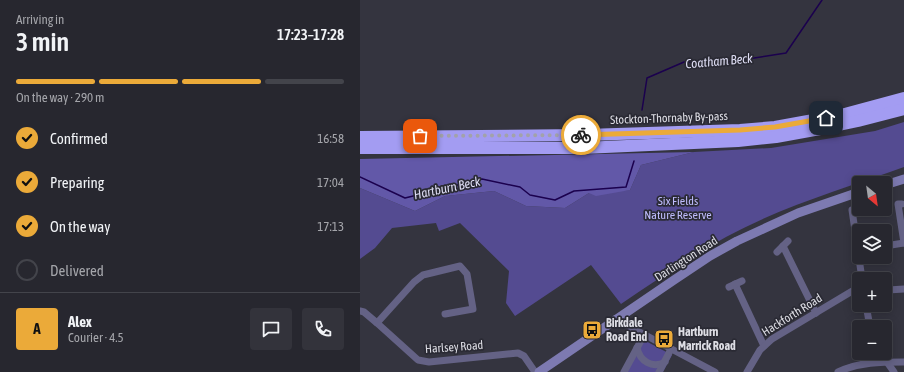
<!DOCTYPE html>
<html lang="en">
<head>
<meta charset="utf-8">
<style>
	body { margin:0; font-family:"Asap Condensed",sans-serif; background:#33333b; color:#f1f3f6; height:100vh; display:flex; flex-direction:column; font-size:15px; white-space:nowrap }
	* { box-sizing:border-box; margin:0 }
	p { font-size:13px; color:#a4a5aa }
	.icon { flex:none; width:22px; height:22px; fill:none; stroke:currentColor; stroke-width:2; stroke-linecap:round; stroke-linejoin:round }
	.map { position:relative; flex:1; overflow:hidden }
	.drawer { display:flex; flex-direction:column; background:#27272f; width:360px }
	.drawer>* { flex:none }
	.needle { width:26px; rotate:151deg }
	.tools { position:absolute; left:492px; top:176px; display:grid; gap:8px }
	.tools a { display:grid; place-items:center; width:40px; height:40px; border-radius:4px; background:#27272f; box-shadow:0 2px 10px #0003,0 0 0 1px #43444b; font-size:20px }
	.pin { position:absolute; display:grid; place-items:center; width:34px; height:34px; color:#fff; margin:-17px; border-radius:8px; box-shadow:0 2px 6px #0006 }
	.courier { position:absolute; display:grid; place-items:center; width:40px; height:40px; margin:-20px; border:3px solid #ebaa39; border-radius:50%; background:#fff; color:#222; box-shadow:0 1px 5px #0007 }
	.summary em { font-style:normal; font-weight:600 }
	.summary div { display:flex; flex-direction:column-reverse }
	.summary { display:flex; align-items:center; justify-content:space-between; height:68px; padding:0 16px }
	h1 { font-size:26px; font-weight:600; line-height:30px }
	.bar { display:grid; grid-template-columns:repeat(4,1fr); gap:6px 4px; align-content:center; height:48px; padding:0 16px }
	.bar i { height:5px; border-radius:3px; background:#43444b }
	.bar .selected { background:#ebaa39 }
	.bar p { grid-column:span 4 }
	.line { display:flex; align-items:center; gap:10px; padding:0 16px; border-top:1px solid #43444b }
	.line div { flex:1 }
	.round { display:grid; place-items:center; flex:none; width:42px; height:42px; border-radius:4px; background:#33333b }
	ol { padding:0 16px; list-style:none }
	li { display:flex; align-items:center; gap:12px; height:44px }
	li p { margin-inline-start:auto }
	li .icon { padding:4px; border-radius:50%; background:#ebaa39; color:#111; stroke-width:4 }
	li:last-child { color:#a4a5aa }
	li i { width:22px; height:22px; border:2px solid #43444b; border-radius:50% }
	main { display:flex; flex:1; min-height:0 }
	.map>svg:first-child { display:block }
	.green { fill:#544b91 }
	.forest { fill:#6258a8 }
	.lines { fill:none; stroke-linecap:round; stroke-linejoin:round }
	.stream { stroke:#1b014e; stroke-width:1.5 }
	.street { stroke:#646285; stroke-width:7 }
	.secondary { stroke:#7d7ab1; stroke-width:9 }
	.highway { stroke:#a39cf2; stroke-width:12 }
	.done { stroke:#a2a2aa; stroke-width:4; stroke-dasharray:0 7.2 }
	.route { stroke:#ebaa39; stroke-width:5 }
	.labels { text-anchor:middle; dominant-baseline:central; stroke-width:3.5; stroke-linejoin:round; paint-order:stroke }
	.street-label { font-size:12px; fill:#dddde4; stroke:#2a2a34 }
	.park-label { font-size:12px; fill:#bfbcfd; stroke:#2a2a34 }
	.poi-label { font-size:12px; font-weight:bold; fill:#dddde4; stroke:#2a2a34; text-anchor:start }
	.water-label { font-size:13px; font-style:italic; fill:#dfdef5; stroke:#2a2a34 }
</style>
</head>
<body>
<main>
<section class="drawer">
<div class="summary"><div><h1>3 min</h1><p>Arriving in</p></div><em>17:23–17:28</em></div>
<div class="bar"><i class="selected"></i><i class="selected"></i><i class="selected"></i><i></i><p>On the way · 290 m</p></div>
<ol>
<li><svg class="icon" aria-label="check" viewBox="0 0 24 24"><path d="M5 12l5 5 9-10"/></svg>Confirmed<p>16:58</p></li>
<li><svg class="icon" aria-label="check" viewBox="0 0 24 24"><path d="M5 12l5 5 9-10"/></svg>Preparing<p>17:04</p></li>
<li><svg class="icon" aria-label="check" viewBox="0 0 24 24"><path d="M5 12l5 5 9-10"/></svg>On the way<p>17:13</p></li>
<li><i></i>Delivered</li>
</ol>
<div class="line" style="height:72px"><b class="round" style="background:#ebaa39;color:#111">A</b><div><b>Alex</b><p>Courier · 4.5</p></div><a class="round"><svg class="icon" aria-label="chat" viewBox="0 0 24 24"><path d="M4 5h16v11H9l-5 4z"/></svg></a><a class="round"><svg class="icon" aria-label="phone" viewBox="0 0 24 24"><path d="M5 4h4l2 5-3 2q2 4 5 5l2-3 5 2v4C11 20 4 13 5 4z"/></svg></a></div>
</section>
<div class="map">
<svg width="544" height="372" viewBox="0 0 544 372">
	<rect width="100%" height="100%" fill="#34343f"/>
	<!-- green -->
	<g class="green">
		<path d="M544,122V167C485,188 421,207 366,237C330,257 295,281 261,304L231,265L155,316L146,303L149,271L100,223L79,231L76,223L32,228L15,248L0,259V188L55,211L85,196L134,191L166,206L205,208L229,193L270,190L281,165L334,152L411,148L515,131Z"/>
		<path d="M280,338L312,355L303,372H262Z"/>
	</g>
	<!-- forest -->
	<path class="forest" d="M334,152L281,165L270,190L236,196L229,193L205,208L166,206L134,191L85,196L55,211L0,188V159Z"/>
	<g class="lines">
		<!-- stream -->
		<g class="stream">
			<path d="M282,110L287,78L324,62H368L426,53L462,0"/>
			<path d="M0,177L45,198L122,179L160,187L170,195L195,200L214,191L266,187L274,161"/>
		</g>
		<!-- street -->
		<g class="street">
			<path d="M542,204H538L544,243"/>
			<path d="M492,210L502,279"/>
			<path d="M423,246L456,313"/>
			<path d="M525,246L544,243"/>
			<path d="M417,252L428,241"/>
			<path d="M375,284L404,346"/>
			<path d="M369,287L382,281"/>
			<path d="M528,290L544,289"/>
			<path d="M506,305L510,327"/>
			<path d="M0,311L4,312L17,323L58,360L69,362L158,353L164,356L175,372"/>
			<path d="M255,319L355,372"/>
			<path d="M17,323L54,282L63,275L100,266L107,274L113,309L85,314"/>
			<path d="M277,348C280,361 292,369 305,362"/>
			<path d="M514,353L515,362"/>
			<path d="M527,362L534,372"/>
			<path d="M264,372L284,335"/>
			<path d="M299,372L311,349"/>
			<path d="M387,372L400,350L412,339L499,287"/>
			<path d="M478,372C499,362 521,362 544,362"/>
		</g>
		<!-- secondary -->
		<g class="secondary">
			<path d="M525,185L544,179"/>
			<path d="M179,372L314,280L350,256L377,241L438,213L499,192"/>
		</g>
		<!-- highway -->
		<g class="highway">
			<path d="M0,137L226,135L380,130L415,127L481,115L544,98"/>
			<path d="M0,148H223L378,141L416,137L460,129L498,121L544,109"/>
		</g>
	</g>
	<g class="lines">
		<!-- done -->
		<path class="done" d="M60,136L221,135"/>
		<!-- route -->
		<path class="route" d="M221,135L380,130L415,127L466,118"/>
	</g>
	<!-- icons -->
	<defs>
		<g id="bus-square" transform="scale(1)"><rect x="-9" y="-9" width="18" height="18" rx="4" fill="#ebaa39" stroke="#2a2a34"/><path d="M-5-6H5V4H4V6H2V4H-2V6H-4V4H-5ZM-3.5-4V0h7V-4ZM-3.5 1.2v1.5H-2V1.2ZM2 1.2v1.5H3.5V1.2Z" fill="#111"/></g>
	</defs>
	<g fill-rule="evenodd">
		<use href="#bus-square" x="232" y="330"/>
		<use href="#bus-square" x="304" y="339"/>
	</g>
	<g class="labels">
		<!-- street labels -->
		<g class="street-label">
			<text transform="translate(309 118) rotate(-2)">Stockton-Thornaby By-pass</text>
			<text transform="translate(326 259) rotate(-33)">Darlington Road</text>
			<text transform="translate(432 315) rotate(-32)">Hackforth Road</text>
			<text transform="translate(94 347) rotate(-4)">Harlsey Road</text>
		</g>
		<!-- park labels -->
		<g class="park-label">
			<text x="318" y="201">Six Fields<tspan x="318" dy="14">Nature Reserve</tspan></text>
		</g>
		<!-- poi labels -->
		<g class="poi-label">
			<text x="246" y="323">Birkdale<tspan x="246" dy="14">Road End</tspan></text>
			<text x="318" y="332">Hartburn<tspan x="318" dy="14">Marrick Road</tspan></text>
		</g>
		<!-- water labels -->
		<g class="water-label">
			<text transform="translate(359 61) rotate(-5)">Coatham Beck</text>
			<text transform="translate(87 188) rotate(-12)">Hartburn Beck</text>
		</g>
	</g>
</svg>
<div class="tools">
<a><svg class="needle" viewBox="-14 -14 28 28"><path d="M0-13l5 13h-10z" fill="#e53935"/><path d="M0 13l5-13h-10z" fill="#a4a5aa"/></svg></a>
<a><svg class="icon" aria-label="layers" viewBox="0 0 24 24"><path d="M12 4l9 5-9 5-9-5zM3 14l9 5 9-5"/></svg></a>
<a>+</a>
<a>−</a>
</div>
<div class="pin" style="left:60px;top:136px;background:#ea580c"><svg class="icon" aria-label="bag" viewBox="0 0 24 24"><path d="M5 8h14l-1 12H6zM9 8a3 3 0 0 1 6 0"/></svg></div>
<div class="pin" style="left:466px;top:118px;background:#1f2937"><svg class="icon" aria-label="home" viewBox="0 0 24 24"><path d="M3 11l9-7 9 7M6 9v11h12V9"/></svg></div>
<div class="courier" style="left:221px;top:135px"><svg class="icon" aria-label="bike" viewBox="0 0 24 24"><circle cx="6" cy="16" r="4"/><circle cx="18" cy="16" r="4"/><path d="M6 16l4-8h5l3 8M10 8l3 8H6M13 5h3"/></svg></div>
</div>
</main>
</body>
</html>
